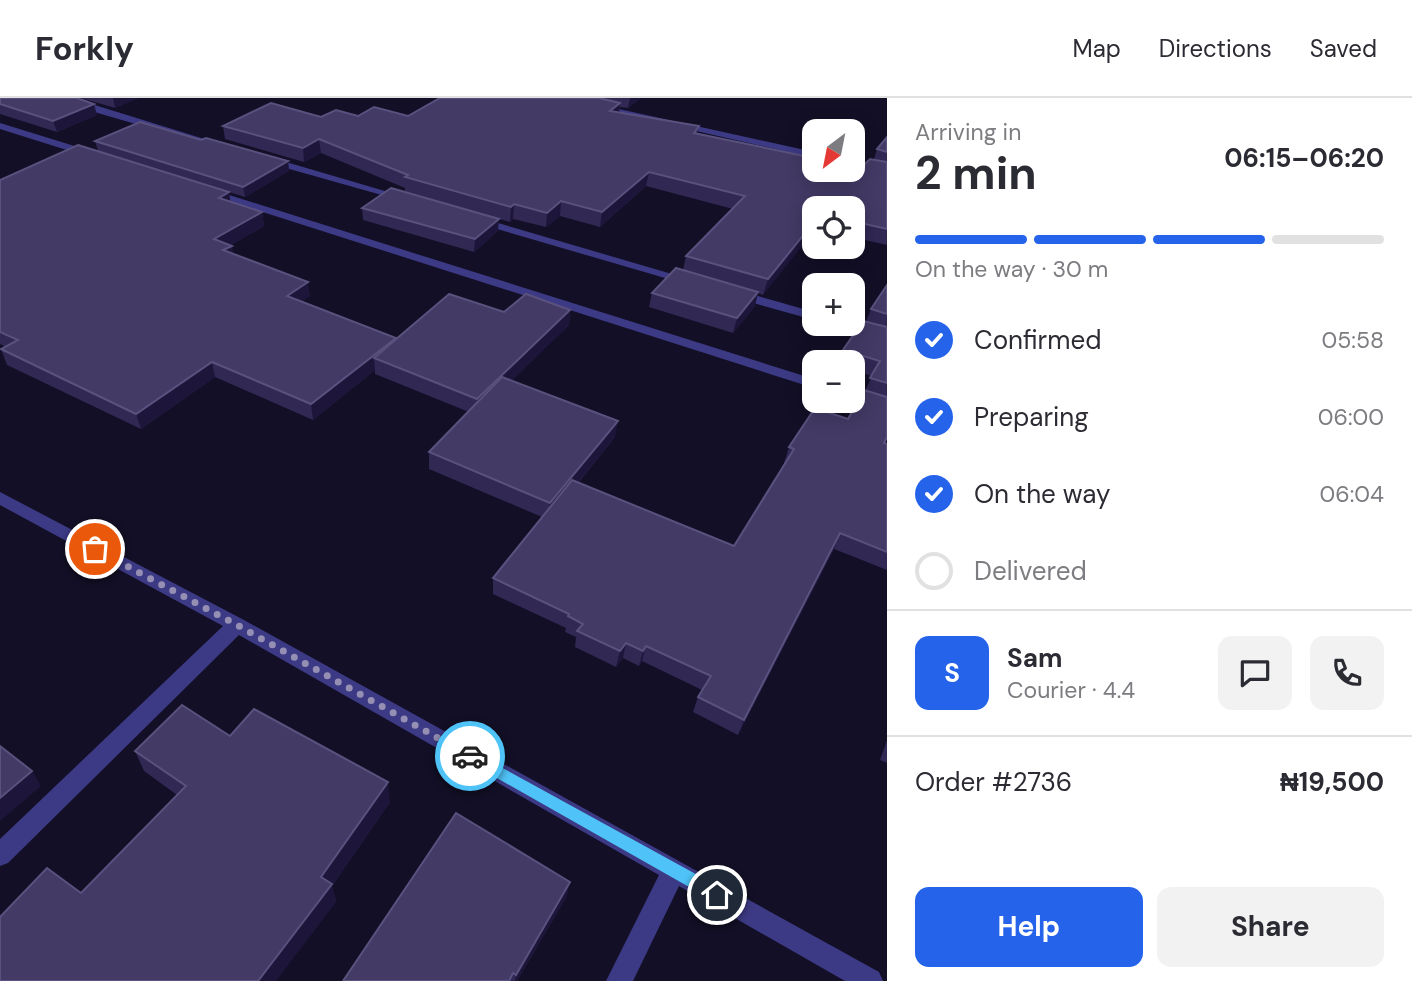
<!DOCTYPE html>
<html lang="en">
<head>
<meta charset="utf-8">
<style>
	body { margin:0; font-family:"DM Sans",sans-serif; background:#f2f2f3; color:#2b2b33; height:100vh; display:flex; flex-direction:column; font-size:26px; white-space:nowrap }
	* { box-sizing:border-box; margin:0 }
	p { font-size:23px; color:#7c7c81 }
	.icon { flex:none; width:38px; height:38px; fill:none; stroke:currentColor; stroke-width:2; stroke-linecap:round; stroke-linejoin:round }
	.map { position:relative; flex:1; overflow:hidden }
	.details { display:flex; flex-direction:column; background:#fff; width:525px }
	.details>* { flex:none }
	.needle { width:46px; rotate:212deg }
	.tools { position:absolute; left:802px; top:21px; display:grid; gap:14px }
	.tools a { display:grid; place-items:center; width:63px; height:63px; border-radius:14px; background:#fff; box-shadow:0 4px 18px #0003; font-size:35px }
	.pin { position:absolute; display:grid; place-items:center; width:60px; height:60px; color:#fff; margin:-30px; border:4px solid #fff; border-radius:50%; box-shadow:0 2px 7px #0007 }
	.courier { position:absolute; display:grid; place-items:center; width:70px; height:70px; margin:-35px; border:5px solid #4fc3f7; border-radius:50%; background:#fff; color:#222; box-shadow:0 2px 9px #0007 }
	.headline em { font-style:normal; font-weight:700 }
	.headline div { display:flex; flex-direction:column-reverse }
	.headline { display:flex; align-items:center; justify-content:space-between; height:119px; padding:0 28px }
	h1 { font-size:46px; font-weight:700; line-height:52px }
	.bar { display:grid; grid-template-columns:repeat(4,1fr); gap:10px 7px; align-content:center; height:84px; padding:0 28px }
	.bar i { height:9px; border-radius:5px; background:#e1e1e2 }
	.bar .active { background:#2563eb }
	.bar p { grid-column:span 4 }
	.line { display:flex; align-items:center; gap:18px; padding:0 28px; border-top:2px solid #e1e1e2 }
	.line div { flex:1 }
	.round { display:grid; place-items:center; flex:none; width:74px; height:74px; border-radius:14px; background:#f2f2f3 }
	ol { padding:0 28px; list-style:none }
	li { display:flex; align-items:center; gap:21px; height:77px }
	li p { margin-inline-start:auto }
	li .icon { padding:7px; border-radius:50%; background:#2563eb; color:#fff; stroke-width:4 }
	li:last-child { color:#7c7c81 }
	li i { width:38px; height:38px; border:4px solid #e1e1e2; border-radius:50% }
	.cta { display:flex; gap:14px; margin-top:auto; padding:14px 28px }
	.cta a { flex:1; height:80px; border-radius:14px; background:#2563eb; color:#fff; font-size:28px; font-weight:700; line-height:80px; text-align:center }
	.cta a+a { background:#f2f2f3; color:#2b2b33 }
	header { display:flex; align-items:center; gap:42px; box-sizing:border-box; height:98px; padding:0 35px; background:#fff; border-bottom:2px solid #e1e1e2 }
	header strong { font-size:33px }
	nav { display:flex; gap:38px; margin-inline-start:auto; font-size:24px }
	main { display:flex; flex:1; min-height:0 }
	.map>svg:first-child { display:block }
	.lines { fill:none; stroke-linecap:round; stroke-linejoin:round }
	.minor { fill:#3d3a85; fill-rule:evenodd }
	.wall { fill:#312854 }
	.shaded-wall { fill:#1d163a }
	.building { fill:#433a66; stroke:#5a527e; stroke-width:2 }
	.route { fill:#4fc3f7 }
	.done { stroke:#948fb3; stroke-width:7; stroke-dasharray:0 12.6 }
</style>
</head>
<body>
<header>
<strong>Forkly</strong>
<nav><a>Map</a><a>Directions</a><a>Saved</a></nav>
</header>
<main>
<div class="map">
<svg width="887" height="883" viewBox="0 0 887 883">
	<rect width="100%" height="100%" fill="#130f26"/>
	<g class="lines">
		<!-- minor -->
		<g class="minor">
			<path d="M59,0H72L227,48L218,50L84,11Z"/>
			<path d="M552,0H569L814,54V60Z"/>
			<path d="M0,25L97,55L98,57L89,59L0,31Z"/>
			<path d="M261,59H269L412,101L403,103L261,63Z"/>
			<path d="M852,63L887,71V77L852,69Z"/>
			<path d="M207,90L814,281V290L203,95L202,93Z"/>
			<path d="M473,120H481L699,184L697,187H689L473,124Z"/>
			<path d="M733,191L814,214V222L728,198V192Z"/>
			<path d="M852,225L887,235V243L834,229L832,226Z"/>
			<path d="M852,294L887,304V314L852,303Z"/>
			<path d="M0,394L244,522L879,874L883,883H845L679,788L633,883H606L659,777L239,537L8,765L0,768V741L223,528L0,407Z"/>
		</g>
	</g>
	<!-- wall -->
	<g class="wall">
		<path d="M0,0L97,17L57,34L0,16Z"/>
		<path d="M81,0H138L115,10Z"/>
		<path d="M440,0H641L628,10L620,9L619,15L699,28L697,36L861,70L874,61L877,51L887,39V147L852,139V110H814L763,197L758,195L755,208L733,235L649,209L652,195L683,172L686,158L733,111L646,88L600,129L560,118L546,129L513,121L510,124L405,93V90L321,55L304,64L225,41L223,28L321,19L358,18H408Z"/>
		<path d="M201,42L288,63L289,73L245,99L229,94L230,103L262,114L264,128L231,147L233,156L310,198L302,203L396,240L397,241L504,214L570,212L569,227L511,283L615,339L578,385L734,448L785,365H784L789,349L848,321L865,293L872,278L852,272V264H839L843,252L866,224L871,211L887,187V341L885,345L887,346V472L834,451L738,637L693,614L698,599L702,592L642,563L639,568L623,560L616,569L575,549L576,539L565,534L566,530L493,496V480L542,419L429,371V354L469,314L375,276V272L313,322L215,279L141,331L7,267L1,251L6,249L0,246V82L98,53L95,43Z"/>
		<path d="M362,110L498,133L474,154L363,122Z"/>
		<path d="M230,638L390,704L332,788L336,804L81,795L177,697L144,673L135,653Z"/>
		<path d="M887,642V665L880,662Z"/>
		<path d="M567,798L517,883H343Z"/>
	</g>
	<!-- shaded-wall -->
	<g class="shaded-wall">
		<path d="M113,0H138L115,10Z"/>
		<path d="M630,0H641L628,10Z"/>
		<path d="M620,5L619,18L610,13Z"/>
		<path d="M94,6L97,17L57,34L53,23Z"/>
		<path d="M319,41L321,55L304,64L303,50Z"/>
		<path d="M288,63L289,73L245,99L243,89Z"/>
		<path d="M649,74L646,88L600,129L602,114Z"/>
		<path d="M229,94L231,107L219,100Z"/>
		<path d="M561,103L560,118L546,129L547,115Z"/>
		<path d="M514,106L513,121L510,124L511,109Z"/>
		<path d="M262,114L264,128L217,155L214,141Z"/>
		<path d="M499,121L498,133L474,154L475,141Z"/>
		<path d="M814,124V133L763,197L768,181Z"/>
		<path d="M232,148L234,162L223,152Z"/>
		<path d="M308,184L310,198L289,212L287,198Z"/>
		<path d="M758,194L755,208L733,235L737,220Z"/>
		<path d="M570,212L569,227L477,317V301Z"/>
		<path d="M396,240L397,254L374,260L375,272L313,322L311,306Z"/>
		<path d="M212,264L215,279L141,331L136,316Z"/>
		<path d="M618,323L615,339L548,421L550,405Z"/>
		<path d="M840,435L834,451L738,637L744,622Z"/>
		<path d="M626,545L623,560L616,569L620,553Z"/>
		<path d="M646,548L642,563L639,568L643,553Z"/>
		<path d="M32,673L41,688L0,723V700Z"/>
		<path d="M388,684L390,704L332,788L336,804L276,883H258L321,779Z"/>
		<path d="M570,784L567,798L517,883H515L516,877Z"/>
	</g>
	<!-- building -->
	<g class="building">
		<path d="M0,0H77L94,6L53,23L0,6Z"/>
		<path d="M440,0H599L620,5L610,13L699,28L694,35L814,60V72H852V68L861,70L870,61L887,64V131L852,123V110H814V124L768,181L686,158L745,98L649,74L602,114L561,103L547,115L514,106L511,109L405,79L408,77L319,41L303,50L223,28L271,5L321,19L336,12L358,18L374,9L408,18Z"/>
		<path d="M140,24L201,42L206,40L288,63L243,89L95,43Z"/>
		<path d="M887,39V54L877,51Z"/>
		<path d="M78,47L229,94L219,100L262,114L214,141L232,148L223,152L308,184L287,198L396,240L311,306L212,264L136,316L1,251L18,242L0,234V82Z"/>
		<path d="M391,90L499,121L475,141L362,110Z"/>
		<path d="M676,170L758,194L737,220L652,195Z"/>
		<path d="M887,187V216L871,211Z"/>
		<path d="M449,196L504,214L526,196L570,212L477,301L374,260Z"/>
		<path d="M863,223L887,229V285L870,280L880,263L843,252Z"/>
		<path d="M502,279L618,323L550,405L429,354Z"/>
		<path d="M864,292L887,299V339L884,345L887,346V454L840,435L744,622L698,599L711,578L646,548L643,553L626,545L620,553L577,533L583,526L568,518L569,516L493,480L572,382L734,448L794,351L789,349L815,310L848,321Z"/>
		<path d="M182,607L230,638L254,611L388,684L321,779L332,786L258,883H0V819L47,770L81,795L186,688L135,653Z"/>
		<path d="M0,648L32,673L0,700Z"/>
		<path d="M456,715L570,784L516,877L513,875L509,883H343Z"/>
	</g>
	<!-- route -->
	<path class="route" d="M470,652L723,791L725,797L723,802L717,805L712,802L465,662L463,658Z"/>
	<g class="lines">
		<!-- done -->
		<path class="done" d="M95,451L237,527L470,658"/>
	</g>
</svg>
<div class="tools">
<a><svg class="needle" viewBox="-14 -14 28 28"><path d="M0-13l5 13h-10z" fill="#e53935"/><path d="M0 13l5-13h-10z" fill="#7c7c81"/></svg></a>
<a><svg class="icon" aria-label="locate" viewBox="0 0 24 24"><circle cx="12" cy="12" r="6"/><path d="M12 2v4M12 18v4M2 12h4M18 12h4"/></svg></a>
<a>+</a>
<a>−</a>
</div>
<div class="pin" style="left:95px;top:451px;background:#ea580c"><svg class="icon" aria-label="bag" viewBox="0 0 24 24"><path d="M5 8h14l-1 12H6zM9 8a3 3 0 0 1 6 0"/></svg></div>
<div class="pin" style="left:717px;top:797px;background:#1f2937"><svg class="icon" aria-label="home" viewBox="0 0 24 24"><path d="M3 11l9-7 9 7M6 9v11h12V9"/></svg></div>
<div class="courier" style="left:470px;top:658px"><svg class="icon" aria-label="car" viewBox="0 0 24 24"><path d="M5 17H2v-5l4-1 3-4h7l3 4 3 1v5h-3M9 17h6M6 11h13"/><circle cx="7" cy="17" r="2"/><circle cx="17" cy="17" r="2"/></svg></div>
</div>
<section class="details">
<div class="headline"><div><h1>2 min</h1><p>Arriving in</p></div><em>06:15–06:20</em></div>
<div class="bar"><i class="active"></i><i class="active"></i><i class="active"></i><i></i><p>On the way · 30 m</p></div>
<ol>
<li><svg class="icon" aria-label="check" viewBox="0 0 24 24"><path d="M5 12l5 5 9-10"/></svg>Confirmed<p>05:58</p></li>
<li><svg class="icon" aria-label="check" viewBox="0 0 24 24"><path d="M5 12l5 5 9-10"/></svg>Preparing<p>06:00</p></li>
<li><svg class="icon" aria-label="check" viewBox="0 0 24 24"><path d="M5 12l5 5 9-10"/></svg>On the way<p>06:04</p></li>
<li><i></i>Delivered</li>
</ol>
<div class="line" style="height:126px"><b class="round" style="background:#2563eb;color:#fff">S</b><div><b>Sam</b><p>Courier · 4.4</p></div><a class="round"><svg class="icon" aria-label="chat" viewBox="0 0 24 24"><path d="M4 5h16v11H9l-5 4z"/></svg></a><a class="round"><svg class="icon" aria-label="phone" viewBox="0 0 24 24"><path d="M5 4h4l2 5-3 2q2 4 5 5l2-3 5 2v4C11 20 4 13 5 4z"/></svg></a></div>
<div class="line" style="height:91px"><div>Order #2736</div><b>₦19,500</b></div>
<div class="cta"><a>Help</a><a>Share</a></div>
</section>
</main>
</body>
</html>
